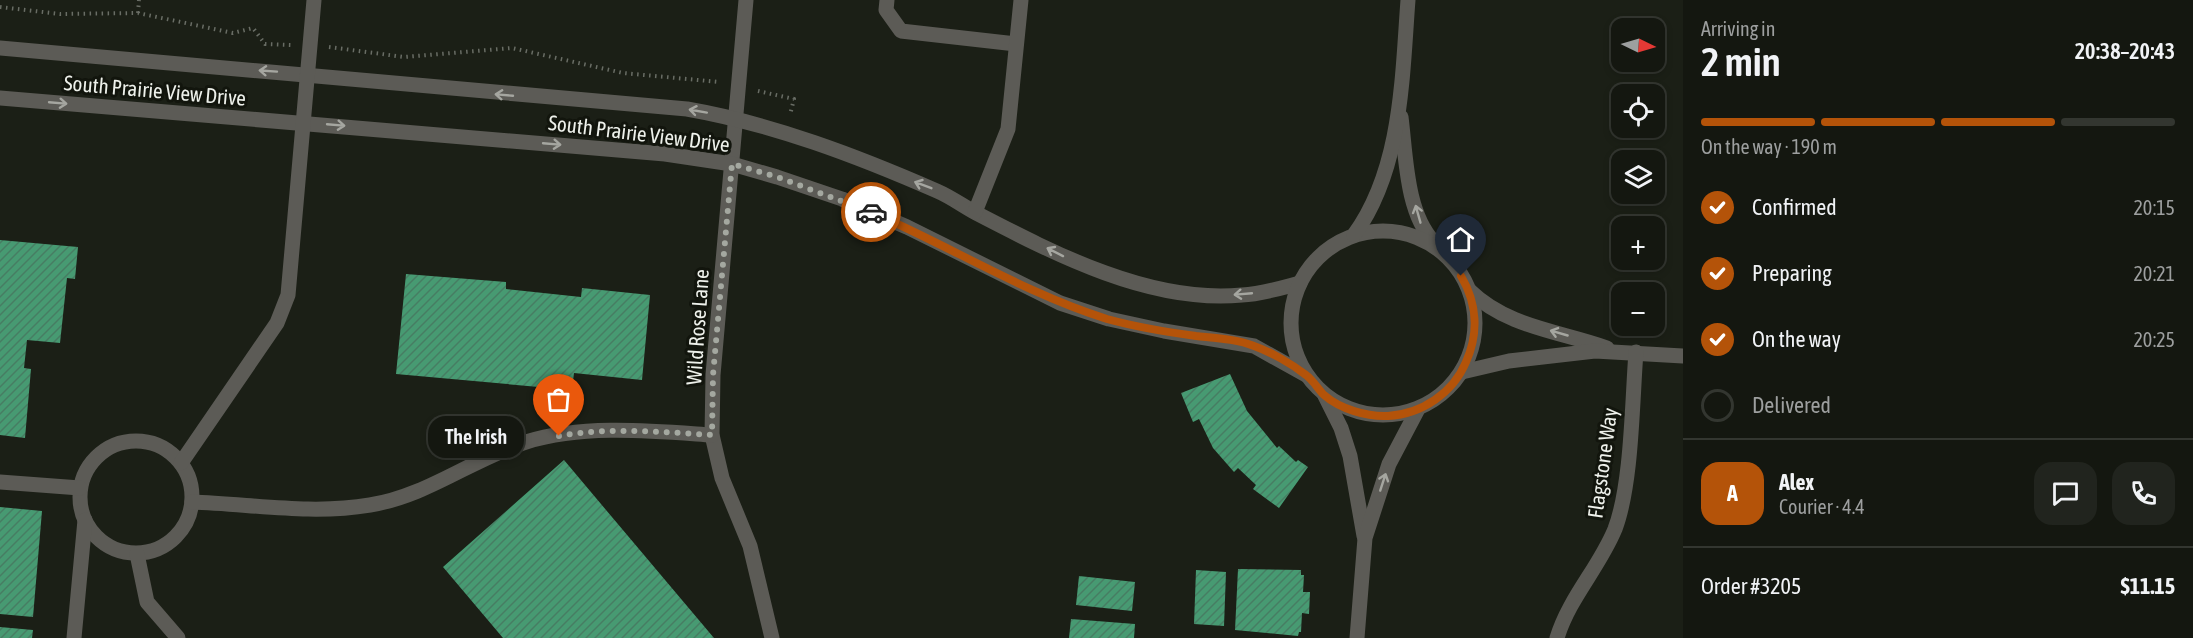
<!DOCTYPE html>
<html lang="en">
<head>
<meta charset="utf-8">
<style>
	body { margin:0; font-family:"Asap Condensed",sans-serif; background:#21241e; color:#f1f3f6; height:100vh; display:flex; flex-direction:column; font-size:22px; white-space:nowrap }
	* { box-sizing:border-box; margin:0 }
	p { font-size:20px; color:#9d9f9f }
	.icon { flex:none; width:33px; height:33px; fill:none; stroke:currentColor; stroke-width:2; stroke-linecap:round; stroke-linejoin:round }
	.map { position:relative; flex:1; overflow:hidden }
	.drawer { display:flex; flex-direction:column; background:#141710; width:510px }
	.drawer>* { flex:none }
	.needle { width:39px; rotate:95deg }
	.fabs { position:absolute; left:1611px; top:18px; display:grid; gap:12px }
	.fabs a { display:grid; place-items:center; width:54px; height:54px; border-radius:12px; background:#141710; box-shadow:0 3px 9px #0003,0 0 0 2px #333630; font-size:30px }
	.pin { position:absolute; display:grid; place-items:center; width:51px; height:51px; color:#fff; margin:-62px -26px; border-radius:50% 50% 50% 0; rotate:-45deg; box-shadow:0 0 6px #0007 }
	.pin .icon { rotate:45deg }
	.courier { position:absolute; display:grid; place-items:center; width:60px; height:60px; margin:-30px; border:4px solid #b45309; border-radius:50%; background:#fff; color:#222; box-shadow:0 2px 8px #0007 }
	.bubble { position:absolute; height:42px; border-radius:18px; background:#141710; box-shadow:0 3px 9px #0003,0 0 0 2px #333630; font-size:20px; font-weight:600; line-height:42px; text-align:center }
	.headline em { font-style:normal; font-weight:600 }
	.headline div { display:flex; flex-direction:column-reverse }
	.headline { display:flex; align-items:center; justify-content:space-between; height:102px; padding:0 18px }
	h1 { font-size:39px; font-weight:600; line-height:45px }
	.bar { display:grid; grid-template-columns:repeat(4,1fr); gap:9px 6px; align-content:center; height:72px; padding:0 18px }
	.bar i { height:8px; border-radius:4px; background:#333630 }
	.bar .current { background:#b45309 }
	.bar p { grid-column:span 4 }
	.line { display:flex; align-items:center; gap:15px; padding:0 18px; border-top:2px solid #333630 }
	.line div { flex:1 }
	.round { display:grid; place-items:center; flex:none; width:63px; height:63px; border-radius:18px; background:#21241e }
	ol { padding:0 18px; list-style:none }
	li { display:flex; align-items:center; gap:18px; height:66px }
	li p { margin-inline-start:auto }
	li .icon { padding:6px; border-radius:50%; background:#b45309; color:#fff; stroke-width:4 }
	li:last-child { color:#9d9f9f }
	li i { width:33px; height:33px; border:3px solid #333630; border-radius:50% }
	main { display:flex; flex:1; min-height:0 }
	.map>svg:first-child { display:block }
	.building { fill:url(#building-hatch) }
	.lines { fill:none; stroke-linecap:round; stroke-linejoin:round }
	.path { stroke:#696d65; stroke-width:4; stroke-dasharray:1.5 4.5; stroke-linecap:butt }
	.minor { stroke:#5c5b56; stroke-width:15 }
	.oneway { stroke:#a5a6a0 }
	.done { stroke:#a4a8a0; stroke-width:6; stroke-dasharray:0 10.8 }
	.route { stroke:#b45309; stroke-width:8 }
	.labels { text-anchor:middle; dominant-baseline:central; stroke-width:6; stroke-linejoin:round; paint-order:stroke }
	.street-label { font-size:21px; fill:#eef1eb; stroke:#12150d }
</style>
</head>
<body>
<main>
<div class="map">
<svg width="1683" height="638" viewBox="0 0 1683 638">
	<defs>
		<pattern id="building-hatch" width="6" height="6" patternUnits="userSpaceOnUse" patternTransform="scale(1.5)"><rect width="6" height="6" fill="#479a72"/><path d="M-1 1l2-2M0 6l6-6M5 7l2-2" fill="none" stroke="#477d63"/></pattern>
	</defs>
	<rect width="100%" height="100%" fill="#1b1f16"/>
	<!-- building -->
	<g class="building">
		<path d="M0,240L78,247L75,279L67,278L60,343L27,340L24,368L31,369L25,438L0,435Z"/>
		<path d="M406,274L506,282V289L581,297L582,288L650,295L642,380L574,373L572,390L396,374Z"/>
		<path d="M1230,374L1247,411L1277,448L1279,446L1296,462L1298,460L1308,467L1279,508L1253,489L1256,485L1238,468L1234,472L1213,448L1199,419L1193,422L1181,393Z"/>
		<path d="M564,460L601,504L714,638H503L443,567Z"/>
		<path d="M0,507L42,511L33,617L0,614Z"/>
		<path d="M1238,569L1301,570V575H1304L1303,592H1310L1309,614L1302,613L1301,632H1299L1298,636L1235,630Z"/>
		<path d="M1196,570L1226,572L1224,626L1194,624Z"/>
		<path d="M1079,576L1135,582L1132,611L1076,605Z"/>
		<path d="M1071,619L1135,624L1134,638H1069Z"/>
		<path d="M0,627L33,630L32,638H0Z"/>
	</g>
	<g class="lines">
		<!-- path -->
		<g class="path">
			<path d="M0,7L60,14L138,13L233,33L253,28L265,44L291,45"/>
			<path d="M138,13L139,0"/>
			<path d="M329,47L404,57L512,48L623,73L719,82"/>
			<path d="M758,91L794,99L790,115"/>
		</g>
		<!-- minor -->
		<g class="minor">
			<path d="M746,0L713,375L712,435L722,478L750,546L772,638"/>
			<path d="M887,0L886,10L901,31L1016,44"/>
			<path d="M0,48L687,109C773,124 857,156 937,191C951,197 963,206 976,213C1055,254 1151,304 1242,295C1262,294 1281,288 1300,283"/>
			<path d="M0,98L665,154L732,164L777,177L842,199L907,227L1060,303L1109,319L1164,331L1254,346L1306,375"/>
			<path d="M1401,117C1406,156 1406,213 1434,242"/>
			<path d="M975,212L1008,129L1021,0"/>
			<circle cx="1383" cy="323" r="92"/>
			<path d="M1354,235C1402,169 1402,78 1408,0"/>
			<path d="M1470,291C1507,327 1559,331 1607,348"/>
			<path d="M1462,372L1509,361L1595,351L1683,356"/>
			<path d="M1325,396L1341,428L1350,456L1364,536"/>
			<circle cx="136" cy="497" r="56"/>
			<path d="M181,463L277,323L288,295L314,0"/>
			<path d="M0,482L80,488"/>
			<path d="M192,502C252,504 311,515 370,505C427,496 472,459 526,442C584,424 653,431 712,435"/>
			<path d="M137,554L147,602L178,638"/>
			<path d="M74,638L85,520"/>
			<path d="M1357,638L1365,538L1389,464L1418,409"/>
			<path d="M1557,638C1569,598 1599,568 1615,529C1632,484 1632,402 1636,352"/>
		</g>
	</g>
	<!-- one-way arrows -->
	<defs><path id="oneway-shaft" d="M-6 0H5M1.5-3L5.5 0L1.5 3" fill="none" stroke-width="1.6" stroke-linecap="round" stroke-linejoin="round" transform="scale(1.5)"/></defs>
	<g class="oneway">
		<use href="#oneway-shaft" transform="translate(268 71) rotate(-176)"/>
		<use href="#oneway-shaft" transform="translate(504 95) rotate(-175)"/>
		<use href="#oneway-shaft" transform="translate(58 103) rotate(5)"/>
		<use href="#oneway-shaft" transform="translate(698 111) rotate(-170)"/>
		<use href="#oneway-shaft" transform="translate(336 125) rotate(5)"/>
		<use href="#oneway-shaft" transform="translate(552 144) rotate(5)"/>
		<use href="#oneway-shaft" transform="translate(923 185) rotate(-159)"/>
		<use href="#oneway-shaft" transform="translate(1418 214) rotate(-106)"/>
		<use href="#oneway-shaft" transform="translate(1055 252) rotate(-153)"/>
		<use href="#oneway-shaft" transform="translate(1243 294) rotate(175)"/>
		<use href="#oneway-shaft" transform="translate(1559 333) rotate(-164)"/>
		<use href="#oneway-shaft" transform="translate(1383 482) rotate(-72)"/>
	</g>
	<g class="lines">
		<!-- done -->
		<path class="done" d="M559,436C609,427 662,432 712,435L713,375L732,164L777,177L871,212"/>
		<!-- route -->
		<path class="route" d="M871,212C950,246 1024,293 1107,319C1136,327 1166,332 1196,336C1215,338 1237,339 1254,346C1271,352 1292,364 1306,375C1313,380 1318,389 1324,395C1340,409 1367,417 1388,416C1422,414 1453,393 1466,362C1479,333 1477,303 1461,276"/>
	</g>
	<g class="labels">
		<!-- street labels -->
		<g class="street-label">
			<text transform="translate(155 90) rotate(5)">South Prairie View Drive</text>
			<text transform="translate(639 133) rotate(7)">South Prairie View Drive</text>
			<text transform="translate(697 327) rotate(-86)">Wild Rose Lane</text>
			<text transform="translate(1602 463) rotate(-82)">Flagstone Way</text>
		</g>
	</g>
</svg>
<div class="fabs">
<a><svg class="needle" viewBox="-14 -14 28 28"><path d="M0-13l5 13h-10z" fill="#e53935"/><path d="M0 13l5-13h-10z" fill="#9d9f9f"/></svg></a>
<a><svg class="icon" aria-label="locate" viewBox="0 0 24 24"><circle cx="12" cy="12" r="6"/><path d="M12 2v4M12 18v4M2 12h4M18 12h4"/></svg></a>
<a><svg class="icon" aria-label="layers" viewBox="0 0 24 24"><path d="M12 4l9 5-9 5-9-5zM3 14l9 5 9-5"/></svg></a>
<a>+</a>
<a>−</a>
</div>
<div class="pin" style="left:559px;top:436px;background:#ea580c"><svg class="icon" aria-label="bag" viewBox="0 0 24 24"><path d="M5 8h14l-1 12H6zM9 8a3 3 0 0 1 6 0"/></svg></div>
<div class="pin" style="left:1461px;top:276px;background:#1f2937"><svg class="icon" aria-label="home" viewBox="0 0 24 24"><path d="M3 11l9-7 9 7M6 9v11h12V9"/></svg></div>
<div class="courier" style="left:871px;top:212px"><svg class="icon" aria-label="car" viewBox="0 0 24 24"><path d="M5 17H2v-5l4-1 3-4h7l3 4 3 1v5h-3M9 17h6M6 11h13"/><circle cx="7" cy="17" r="2"/><circle cx="17" cy="17" r="2"/></svg></div>
<div class="bubble" style="left:428px;top:416px;width:96px">The Irish</div>
</div>
<section class="drawer">
<div class="headline"><div><h1>2 min</h1><p>Arriving in</p></div><em>20:38–20:43</em></div>
<div class="bar"><i class="current"></i><i class="current"></i><i class="current"></i><i></i><p>On the way · 190 m</p></div>
<ol>
<li><svg class="icon" aria-label="check" viewBox="0 0 24 24"><path d="M5 12l5 5 9-10"/></svg>Confirmed<p>20:15</p></li>
<li><svg class="icon" aria-label="check" viewBox="0 0 24 24"><path d="M5 12l5 5 9-10"/></svg>Preparing<p>20:21</p></li>
<li><svg class="icon" aria-label="check" viewBox="0 0 24 24"><path d="M5 12l5 5 9-10"/></svg>On the way<p>20:25</p></li>
<li><i></i>Delivered</li>
</ol>
<div class="line" style="height:108px"><b class="round" style="background:#b45309;color:#fff">A</b><div><b>Alex</b><p>Courier · 4.4</p></div><a class="round"><svg class="icon" aria-label="chat" viewBox="0 0 24 24"><path d="M4 5h16v11H9l-5 4z"/></svg></a><a class="round"><svg class="icon" aria-label="phone" viewBox="0 0 24 24"><path d="M5 4h4l2 5-3 2q2 4 5 5l2-3 5 2v4C11 20 4 13 5 4z"/></svg></a></div>
<div class="line" style="height:78px"><div>Order #3205</div><b>$11.15</b></div>
</section>
</main>
</body>
</html>
